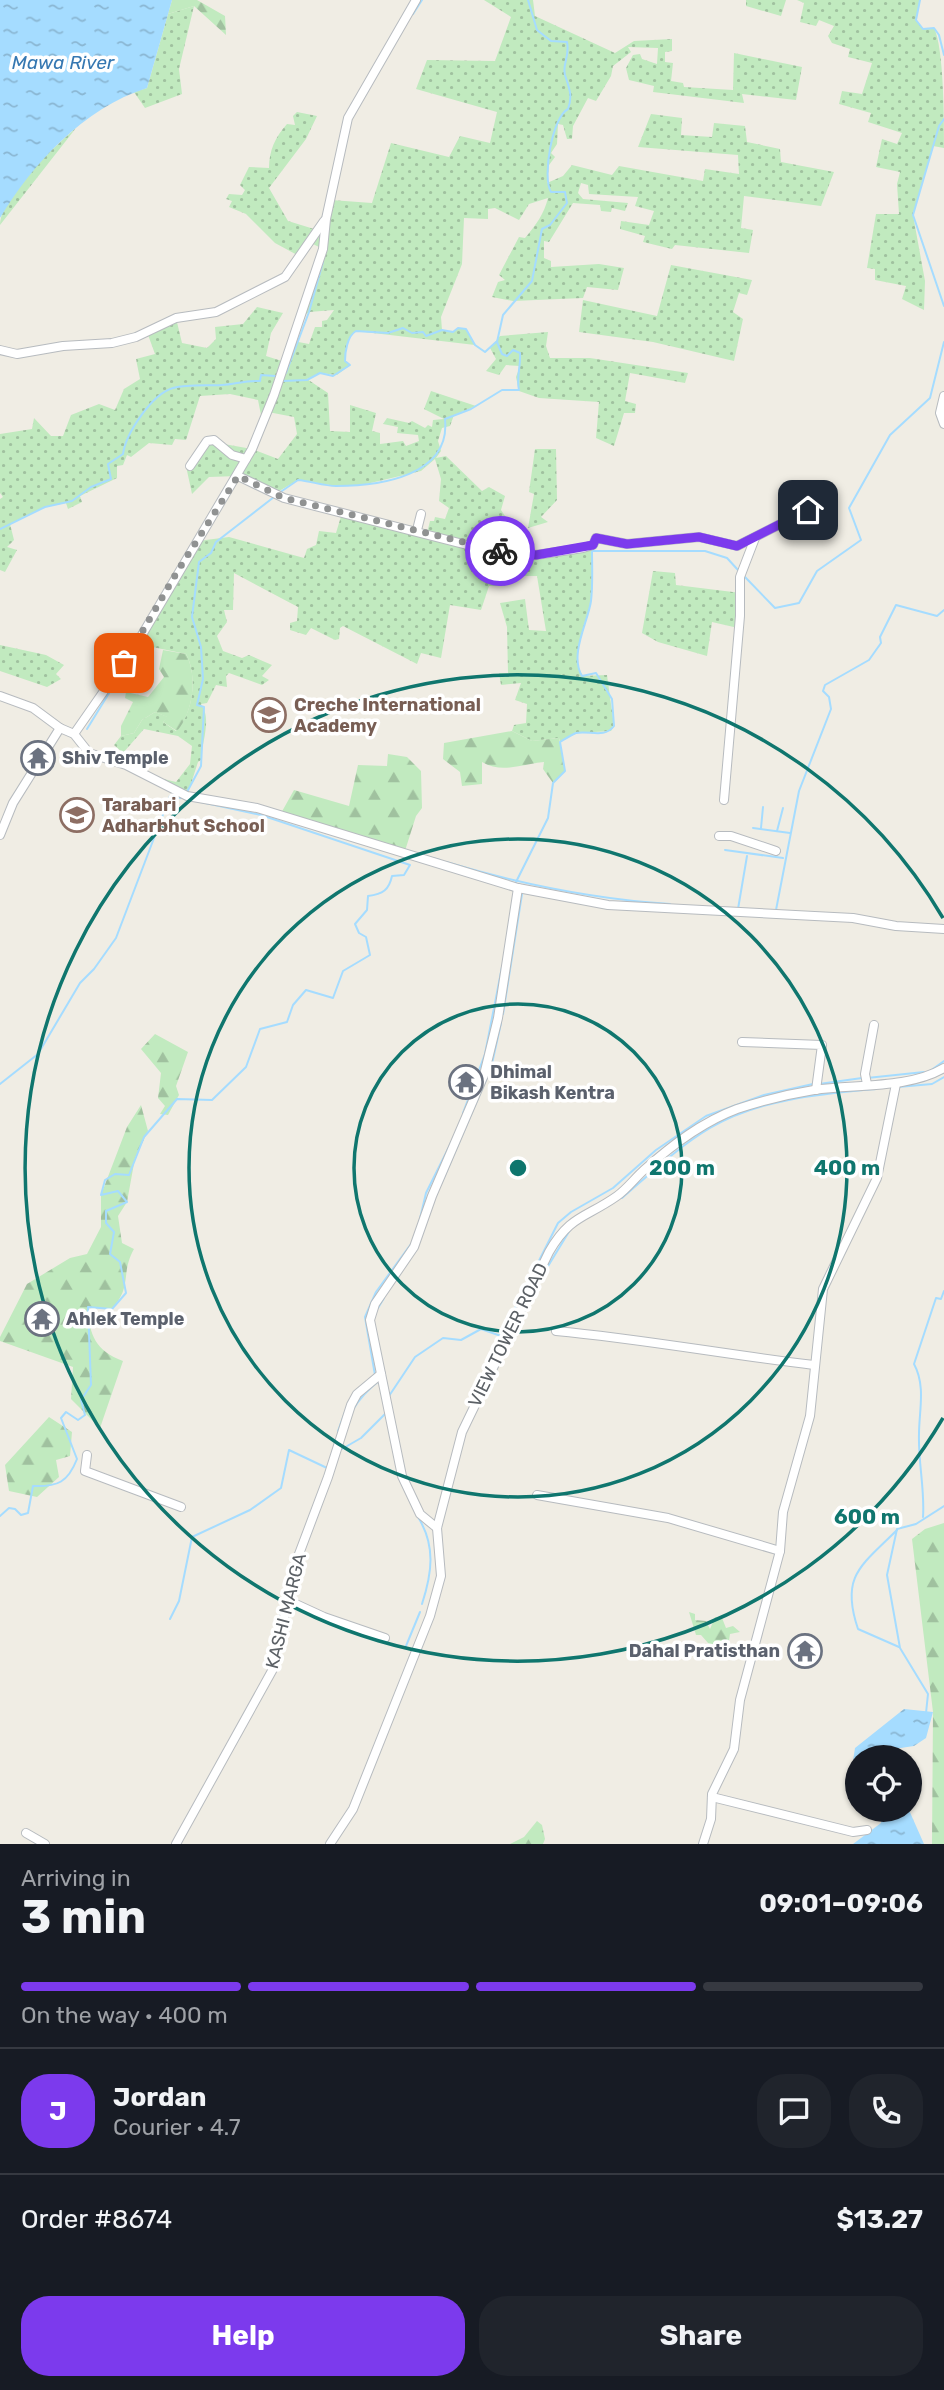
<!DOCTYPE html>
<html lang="en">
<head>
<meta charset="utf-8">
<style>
	body { margin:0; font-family:Rubik,sans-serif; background:#20242c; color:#f1f3f6; height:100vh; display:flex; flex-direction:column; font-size:26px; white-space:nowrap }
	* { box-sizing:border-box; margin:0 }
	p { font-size:23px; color:#9ea1a6 }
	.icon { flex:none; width:38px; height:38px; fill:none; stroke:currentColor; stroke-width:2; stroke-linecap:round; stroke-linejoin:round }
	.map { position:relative; height:1844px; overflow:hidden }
	.side { display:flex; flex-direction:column; background:#171b24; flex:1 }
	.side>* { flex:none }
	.controls { position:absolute; left:845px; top:1745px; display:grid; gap:14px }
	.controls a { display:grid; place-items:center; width:77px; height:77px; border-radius:50%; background:#171b24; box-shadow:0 2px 5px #0004; font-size:35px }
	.pin { position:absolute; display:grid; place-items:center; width:60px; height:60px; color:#fff; margin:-30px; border-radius:14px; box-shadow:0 4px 10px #0006 }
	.courier { position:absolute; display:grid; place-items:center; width:70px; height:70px; margin:-35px; border:5px solid #7c3aed; border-radius:50%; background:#fff; color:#222; box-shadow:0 2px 9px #0007 }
	.head em { font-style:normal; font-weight:700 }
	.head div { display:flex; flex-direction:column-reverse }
	.head { display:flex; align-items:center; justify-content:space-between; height:119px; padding:0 21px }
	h1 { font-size:46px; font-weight:700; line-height:52px }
	.bar { display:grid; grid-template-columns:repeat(4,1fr); gap:10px 7px; align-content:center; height:84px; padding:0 21px }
	.bar i { height:9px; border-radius:5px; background:#363941 }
	.bar .current { background:#7c3aed }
	.bar p { grid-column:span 4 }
	.line { display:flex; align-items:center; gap:18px; padding:0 21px; border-top:2px solid #363941 }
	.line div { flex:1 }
	.round { display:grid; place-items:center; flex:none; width:74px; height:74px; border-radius:28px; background:#20242c }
	.button { display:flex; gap:14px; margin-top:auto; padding:14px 21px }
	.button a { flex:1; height:80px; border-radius:28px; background:#7c3aed; color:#fff; font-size:28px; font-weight:700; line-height:80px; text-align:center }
	.button a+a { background:#20242c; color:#f1f3f6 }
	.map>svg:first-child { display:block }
	.grass { fill:url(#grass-dots) }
	.forest { fill:url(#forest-firs) }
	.water { fill:url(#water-ripples) }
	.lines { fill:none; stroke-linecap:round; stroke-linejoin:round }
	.stream { stroke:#a5dcff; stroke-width:2 }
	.minor-casing { stroke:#b7bbbf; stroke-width:10 }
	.minor { stroke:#fff; stroke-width:8 }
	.done { stroke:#909292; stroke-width:7; stroke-dasharray:0 12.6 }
	.route { stroke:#7c3aed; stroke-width:9 }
	.ring { fill:none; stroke:#0f766e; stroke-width:3.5 }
	.labels { text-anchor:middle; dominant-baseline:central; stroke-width:7; stroke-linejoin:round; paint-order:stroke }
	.education-label { font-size:18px; font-weight:bold; fill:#785e54; stroke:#fff; text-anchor:start }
	.worship-label { font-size:18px; font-weight:bold; fill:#5b616d; stroke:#fff; text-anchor:start }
	.street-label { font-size:18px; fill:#5c6166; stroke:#fff }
	.water-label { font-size:19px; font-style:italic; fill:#3678b2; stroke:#fff }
	.centre { fill:#0f766e; stroke:#fff; stroke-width:3.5 }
	.ring-label { font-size:21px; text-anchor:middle; font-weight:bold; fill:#0f766e; stroke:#fff; stroke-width:7; stroke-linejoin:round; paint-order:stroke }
</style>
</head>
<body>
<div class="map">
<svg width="944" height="1844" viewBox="0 0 944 1844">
	<defs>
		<pattern id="grass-dots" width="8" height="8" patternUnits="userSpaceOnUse" patternTransform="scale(1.75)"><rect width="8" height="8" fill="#c1eabf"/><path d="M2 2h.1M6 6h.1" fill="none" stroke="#a0c19f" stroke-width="1.8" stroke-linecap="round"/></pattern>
		<pattern id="forest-firs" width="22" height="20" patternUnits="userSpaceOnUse" patternTransform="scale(1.75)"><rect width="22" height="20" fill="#c1eabf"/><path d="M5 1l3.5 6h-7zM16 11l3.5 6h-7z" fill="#a0c19f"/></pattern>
		<pattern id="water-ripples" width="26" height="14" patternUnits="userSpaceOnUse" patternTransform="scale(1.75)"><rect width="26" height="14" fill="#a5dcff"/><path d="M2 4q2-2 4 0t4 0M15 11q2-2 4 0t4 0" fill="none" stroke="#8ab6d2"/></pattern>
	</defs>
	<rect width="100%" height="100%" fill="#f0ede4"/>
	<!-- grass -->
	<g class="grass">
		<path d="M484,0H533L535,16L615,53L634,41L672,39V51L665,52V62L673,63L671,81L683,83L684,87L733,90L734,53L802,67L796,100L742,94L744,103L653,92L654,86L629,80L626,68L633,55L640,54L642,59L657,64L658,48L628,47L631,52L613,66L611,76L596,101L588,98L573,126L572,139H567L563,125L558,124L557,144L551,153L555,157L549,165L547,183L563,176L572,165L612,175L619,166L703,181L705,169L739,174L738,155L638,147L651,114L682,118L681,135L712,137L714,123L745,126L747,142L780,149L781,162L834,172L821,206L744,196L741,228L753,230L749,253L675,245L672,249L643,242L645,236L620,229L621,221L649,225L654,211L635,206L638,197L589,194L588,185L581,183L578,193L583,199L628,203L625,211L612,208L611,212L601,211L600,205L573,203L549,242L544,241V258L551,261V267L599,264L624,268L618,290L587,287L583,298L513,301L492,297L498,282L505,280L499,275L519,237L525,238C536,225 544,214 548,198L529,204L519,220L495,208L488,209V219L464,218L462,264L441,317L442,330L453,332L458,328L466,329L475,345L356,331C347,336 345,353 345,361L350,365L337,375L320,373L307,379L328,393L330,431L350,432V405L376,413L372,431L380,433V444L403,441L406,446L419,441L418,435L397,433L398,427L383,424L387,418L409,423L412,421L425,428L428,425L432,427L433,420L444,419L424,409L431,391L476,406L454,415L450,426L442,428L438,441L441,451L436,458L446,456L482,491L489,487L505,496L501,510L509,522L495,517L482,547L523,554L593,545C592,563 594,583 591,601C588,622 569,656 583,676L607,675L614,726L611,731L577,733L560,742L559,738L532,741L512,731L514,725L526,723L527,704L515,700L521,683L501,685L499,673H508L507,627L500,603L525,599L529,630L546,631L537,576H505V586H489L481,610L450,605L441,658L421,653L417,664L343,626L340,628L339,639L335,640L311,628L306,635L290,630V623L297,621L298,607L234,573L233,610H224L227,622L217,636L223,651L242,658L249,655L272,665L262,676L269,680L262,685L229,673L226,676L227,687L216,685L207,703L201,704C212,719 202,741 201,760L198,762L187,796L143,774L176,782L190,764L192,746L178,736L144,729L123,753L114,745L121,736L134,733L142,720L155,712L168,717L163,722L176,731C193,714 198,676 186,654L138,644L198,541L229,537L304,558L307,549L316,545L319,531L336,533L342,513L427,533L430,521H434L435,517L445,519L449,508L439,501L441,479L435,459L421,471L362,485L336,486L298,480L274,494L238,476L209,477L192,494L186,466L207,441L252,449L278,459L297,434L294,417L268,412L263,425L258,400L230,394L200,396L186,440L175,439L172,445L149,443L131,457L127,455L123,465L117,466V478L80,496L82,502L68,509L66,503L45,507L10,524L14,540L7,547L17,550L5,572L0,570V499L3,497L0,493V434L32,429L34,418L51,436H63L71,415L99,404L115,410L124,389L140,379L136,359L155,354L147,332L176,318L182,343L207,348L216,339L215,327L243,324L257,307L283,313L271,333L266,356L285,362L293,341L309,344L315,327H322V321L327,320L334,310L309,312L301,318L323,249L311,243L299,256L275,243L246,214L229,207L232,201L226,199L229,194L242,195L245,190L240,185L249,167L269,168C269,151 275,137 287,124L295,125L293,116L297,112L317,116L306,139L269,188L288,221L314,229L327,213L331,200L372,203L391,143L449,157L460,136L490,143L497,112L416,89L427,60L495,61L511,17Z"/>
		<path d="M746,0H786L781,16L746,6Z"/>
		<path d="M797,0H920L916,20L923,29L934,28C944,48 944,120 944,148L933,146L913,215L925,281L924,310L902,299L906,286L875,280V269L867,268L876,214H899L897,184L900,172L876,167L882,139L897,144L902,133L868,122L871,113L839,104L842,91L862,94L872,63L848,57L850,49L832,43L828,36L834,26L819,20L816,26L800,22L804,3Z"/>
		<path d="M194,6L179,69L182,94L145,108L134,92L147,88L168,14Z"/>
		<path d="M76,128L0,225C0,195 54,147 76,128Z"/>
		<path d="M671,265L752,280L747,295L739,293L733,312L743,319L734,361L653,342L579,332L583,300L657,316Z"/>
		<path d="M548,332L546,346L550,358H590L688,373L685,383L630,373L625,401L636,404L635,413H624L614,446L596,438L599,402L539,398L519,391L516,377L520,366L506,365L499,375L486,371L496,359L490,348L500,336Z"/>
		<path d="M535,449H556L557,500L541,517L548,522L528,528L534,494L529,492Z"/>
		<path d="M653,571L675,573L676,585L741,593L738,628L712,622L707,656L658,642L642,633Z"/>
		<path d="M0,645L46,655L64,665L56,674L61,679L47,687L0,671Z"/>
	</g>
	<!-- forest -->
	<g class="forest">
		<path d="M172,0H197L225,16L226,35L194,6L168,14Z"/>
		<path d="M163,650L186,654C198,676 193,713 177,731L163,722L167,717L155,712L142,720L134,733L121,736V726L133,702L125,698L126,692L148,697L164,677L159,669Z"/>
		<path d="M512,731L532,741L559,738L565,771L553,783L543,769L544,762C522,764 502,774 482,762V784L462,786L460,772L443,759L444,743Z"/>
		<path d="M388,754L407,757L421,771L422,808L416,816L404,854L280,815L294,790L349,806L358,765L387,766Z"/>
		<path d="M155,1034L188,1052L176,1086L179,1095L168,1115L160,1114L165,1106L158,1098L161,1073L141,1049Z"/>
		<path d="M141,1105L148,1131L135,1158L127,1202L118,1216L122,1243L134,1249C120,1274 133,1285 112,1309L88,1308C89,1335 96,1351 123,1361L100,1428L71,1399L73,1367L0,1341V1337L27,1284L70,1258L87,1254L101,1227V1195L127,1127Z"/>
		<path d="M49,1417L72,1432L70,1456L56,1460L59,1477L37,1497L9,1491L5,1465Z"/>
		<path d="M944,1523V1844H932L933,1712L912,1539L925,1529Z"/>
		<path d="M689,1612L695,1614V1620L706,1621L710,1629L715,1617L722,1618L726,1628L733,1626L740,1632L730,1634L728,1647L716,1652L701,1635H696Z"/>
		<path d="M537,1821L542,1825L545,1839L543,1844H510L524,1837Z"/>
	</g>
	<!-- water -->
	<g class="water">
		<path d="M0,0H172L147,88C84,108 33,163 0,218Z"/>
		<path d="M904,1709L933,1712L926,1738L914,1746L894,1749L883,1757H858L857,1788L851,1774L855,1748Z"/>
		<path d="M875,1810H909L924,1844H853L881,1823L882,1817Z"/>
	</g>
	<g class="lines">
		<!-- stream -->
		<g class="stream">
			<path d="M920,0L916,20L923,29L934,28L939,35L944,55"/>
			<path d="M413,14L422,0"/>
			<path d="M944,119L939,126L913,215L944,306"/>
			<path d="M286,373L309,312L323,262"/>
			<path d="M283,381L307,380L320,373L333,376L350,365L345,361C345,353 347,336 356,331L388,333L403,328L412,333L423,332L426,336L442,330L453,332L458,328L466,329L475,345L485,352L496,342"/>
			<path d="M279,493L298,480C310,481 324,486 336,486C380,486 451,476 445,419L471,409L502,390H519C516,377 521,367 520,353L513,350L507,356L502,354L497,342L503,315L532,281L542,229L550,225L567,203L565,192H551C542,178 552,117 568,109C573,95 569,88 565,75C562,64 570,57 567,42L551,41L537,30L528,0"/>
			<path d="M0,529L45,507L72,501L91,487L111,479L108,464L123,454C126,433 152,394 173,388C187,384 207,386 222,385C236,384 246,380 260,381L261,375L275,376"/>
			<path d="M745,577L775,608L799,603L817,571L861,540L849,508L890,435L930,398L944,342"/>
			<path d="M87,729L125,667"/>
			<path d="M187,792L201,766L204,707L197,705L203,679L201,647L192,617L199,562L211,553L216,542L274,497"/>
			<path d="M753,828L790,833"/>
			<path d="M761,828L763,807"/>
			<path d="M777,831L783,808"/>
			<path d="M725,850L783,858"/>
			<path d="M417,854L440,860"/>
			<path d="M446,862C520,884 593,899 670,904"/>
			<path d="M516,882L548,818L553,783L565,771L560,742C565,739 571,735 576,733C589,730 604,739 614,726L612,699L596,673L582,676C569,655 588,622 591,601C593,584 592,567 592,551H705L727,558L738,570"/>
			<path d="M738,909L747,856"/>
			<path d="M776,910L799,791L831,709L829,697L823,691L825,685L869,660L881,643L880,637L896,605L937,616L944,610"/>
			<path d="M503,1014L522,894"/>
			<path d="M930,1071L944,1061"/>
			<path d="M867,1078L924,1072"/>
			<path d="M0,1084L38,1054L80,983L94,969L116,938L170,796L181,798"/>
			<path d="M819,1084L862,1078"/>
			<path d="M898,1087L932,1084L944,1077"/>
			<path d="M463,1113L485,1054L502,967"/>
			<path d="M441,1184L491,1068L501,1023"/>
			<path d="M622,1198C650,1174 678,1147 710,1128C759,1099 821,1094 876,1089"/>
			<path d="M419,1223L426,1193L452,1141"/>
			<path d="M542,1276L570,1230"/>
			<path d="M378,1308L384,1298"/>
			<path d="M375,1375L365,1317L376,1292L411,1244"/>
			<path d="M380,1380L386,1413L361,1438L342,1449C343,1419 357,1398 380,1380Z"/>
			<path d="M389,1396L415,1357L443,1338L461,1340L481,1329L501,1336L558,1223L571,1212L613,1188L656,1150L706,1116L764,1095L813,1084"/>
			<path d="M338,1431L349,1401"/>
			<path d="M0,1516L9,1508L15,1509L21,1515L28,1513L33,1486C58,1487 68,1482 77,1459L61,1418L66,1412L78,1420L85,1415L81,1400L91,1385L88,1307L112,1309L126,1293L120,1262L110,1254L114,1232L106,1223V1211L127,1202L118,1191L101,1195L105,1180L115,1174L129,1175L144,1137L177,1099L212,1100L246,1067L260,1029L287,1022L293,1005L306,990L333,998L343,971L370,955L366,937L359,933L355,924L367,910L368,896C383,894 389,890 392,876L404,875L410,865L261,815L187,799"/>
			<path d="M418,1517C436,1546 432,1573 422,1604"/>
			<path d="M923,1517C925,1490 918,1462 919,1434C919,1411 926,1386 914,1364L936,1298L941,1299L944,1291"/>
			<path d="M897,1530C861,1566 840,1576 858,1629L899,1647"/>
			<path d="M280,1616L290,1573"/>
			<path d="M170,1619L179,1601L192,1537L250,1510L281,1488L289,1450L327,1468"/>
			<path d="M406,1646L420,1612"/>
			<path d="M926,1713L928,1694L900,1648L887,1575L897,1529L916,1524L944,1506"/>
		</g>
		<!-- minor casing -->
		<g class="minor-casing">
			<g id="minor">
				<path d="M0,350L17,354L63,346L112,343L136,337L176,318L216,312L285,277L324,221"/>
				<path d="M944,396L940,413L944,424"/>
				<path d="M190,466L207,441L214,440L232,455L246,459"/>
				<path d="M238,476L284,498L471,546L536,555L583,548L593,545L596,538L627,544L699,537L737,546L808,510"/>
				<path d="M417,530L421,514"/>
				<path d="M0,696L33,708L60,728L74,734L89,753L126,765L187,796L257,808L518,888L608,905L853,918L896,926L944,929"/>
				<path d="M74,734L136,645L252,449L274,395L323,249L326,219L348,118L416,0"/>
				<path d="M724,800L740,616V577L755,538"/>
				<path d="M0,835L13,803L60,728"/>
				<path d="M719,836H731L776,851"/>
				<path d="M742,1042L822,1045L816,1090"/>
				<path d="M867,1084L865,1074L874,1025"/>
				<path d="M556,1331C643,1339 728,1355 814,1365"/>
				<path d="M87,1455L85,1471L181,1507"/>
				<path d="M537,1495L668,1518L780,1551"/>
				<path d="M437,1528L420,1514L402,1476L370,1320L375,1304L414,1247L432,1196L484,1075L498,1018L518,888"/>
				<path d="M287,1600L324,1617L385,1638"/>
				<path d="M712,1797L853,1832L867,1830"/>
				<path d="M26,1833L45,1844"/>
				<path d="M176,1844L273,1669L296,1562L328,1477L351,1405L357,1394L381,1374"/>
				<path d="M330,1844L353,1809L430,1616L441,1576L437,1528L462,1432L549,1252C570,1215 586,1218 617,1196C627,1189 635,1178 644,1170C672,1145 702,1122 737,1109C761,1101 789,1094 814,1090C855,1084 909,1089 944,1068"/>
				<path d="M703,1844L711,1819L712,1794L734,1749L740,1700L780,1551L783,1512L810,1416L823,1289L877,1178L896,1084"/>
			</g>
		</g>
		<!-- minor -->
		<use href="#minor" class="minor"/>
	</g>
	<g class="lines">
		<!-- done -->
		<path class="done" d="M124,663L177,572L238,476L284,498L500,551"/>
		<!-- route -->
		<path class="route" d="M500,551L536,555L593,545L596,538L627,544L699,537L737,546L808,510"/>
	</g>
	<!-- distance rings -->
	<g class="ring">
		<circle cx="518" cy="1168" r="164"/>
		<circle cx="518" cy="1168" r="329"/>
		<path d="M943 1418A493 493 0 1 1 943 918"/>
	</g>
	<!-- icons -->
	<defs>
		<g id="school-ring" transform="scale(1.75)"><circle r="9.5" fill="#fff" stroke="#8d6e63" stroke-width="1.5"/><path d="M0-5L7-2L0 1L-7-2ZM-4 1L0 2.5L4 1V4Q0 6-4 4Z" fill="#8d6e63"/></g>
		<g id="temple-ring" transform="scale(1.75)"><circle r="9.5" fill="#fff" stroke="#6b7280" stroke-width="1.5"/><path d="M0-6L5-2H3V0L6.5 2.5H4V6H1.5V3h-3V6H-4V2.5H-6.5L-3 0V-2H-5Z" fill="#6b7280"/></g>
	</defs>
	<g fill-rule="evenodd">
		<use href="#school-ring" x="269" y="715"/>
		<use href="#temple-ring" x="38" y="758"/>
		<use href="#school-ring" x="77" y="815"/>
		<use href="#temple-ring" x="466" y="1082"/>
		<use href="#temple-ring" x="42" y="1319"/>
		<use href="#temple-ring" x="805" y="1651"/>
	</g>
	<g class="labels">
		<!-- education labels -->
		<g class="education-label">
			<text x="294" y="705">Creche International<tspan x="294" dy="21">Academy</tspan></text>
			<text x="102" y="805">Tarabari<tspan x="102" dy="21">Adharbhut School</tspan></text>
		</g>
		<!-- worship labels -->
		<g class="worship-label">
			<text x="62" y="758">Shiv Temple</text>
			<text x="490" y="1072">Dhimal<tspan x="490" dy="21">Bikash Kentra</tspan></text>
			<text x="66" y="1319">Ahlek Temple</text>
			<text x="780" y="1651" text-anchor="end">Dahal Pratisthan</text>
		</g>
		<!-- street labels -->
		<g class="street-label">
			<text transform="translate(508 1335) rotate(-64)">VIEW TOWER ROAD</text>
			<text transform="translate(286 1611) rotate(-76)">KASHI MARGA</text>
		</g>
		<!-- water labels -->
		<g class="water-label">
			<text x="63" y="62">Mawa River</text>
		</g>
	</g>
	<circle cx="518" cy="1168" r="10" class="centre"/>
	<g class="ring-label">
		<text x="682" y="1175">200 m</text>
		<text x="847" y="1175">400 m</text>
		<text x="867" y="1524">600 m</text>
	</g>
</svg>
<div class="controls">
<a><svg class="icon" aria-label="locate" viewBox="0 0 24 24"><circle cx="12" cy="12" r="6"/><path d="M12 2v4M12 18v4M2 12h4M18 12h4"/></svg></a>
</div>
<div class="pin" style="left:124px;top:663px;background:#ea580c"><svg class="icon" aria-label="bag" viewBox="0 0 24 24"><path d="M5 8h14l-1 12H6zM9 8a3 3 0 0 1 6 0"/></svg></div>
<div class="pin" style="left:808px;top:510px;background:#1f2937"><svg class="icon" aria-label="home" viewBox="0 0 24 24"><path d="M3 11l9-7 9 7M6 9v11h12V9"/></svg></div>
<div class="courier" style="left:500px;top:551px"><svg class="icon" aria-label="bike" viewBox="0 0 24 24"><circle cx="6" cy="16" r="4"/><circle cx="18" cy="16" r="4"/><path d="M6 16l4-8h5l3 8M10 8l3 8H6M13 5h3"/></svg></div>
</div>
<section class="side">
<div class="head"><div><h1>3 min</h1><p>Arriving in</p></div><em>09:01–09:06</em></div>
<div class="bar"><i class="current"></i><i class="current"></i><i class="current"></i><i></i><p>On the way · 400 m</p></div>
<div class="line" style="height:126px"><b class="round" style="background:#7c3aed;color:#fff">J</b><div><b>Jordan</b><p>Courier · 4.7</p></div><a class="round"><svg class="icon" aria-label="chat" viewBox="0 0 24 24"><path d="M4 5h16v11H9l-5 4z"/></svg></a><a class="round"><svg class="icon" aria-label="phone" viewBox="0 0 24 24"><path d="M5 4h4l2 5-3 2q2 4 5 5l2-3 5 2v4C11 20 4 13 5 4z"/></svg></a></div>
<div class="line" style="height:91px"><div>Order #8674</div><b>$13.27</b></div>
<div class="button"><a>Help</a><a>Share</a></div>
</section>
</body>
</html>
